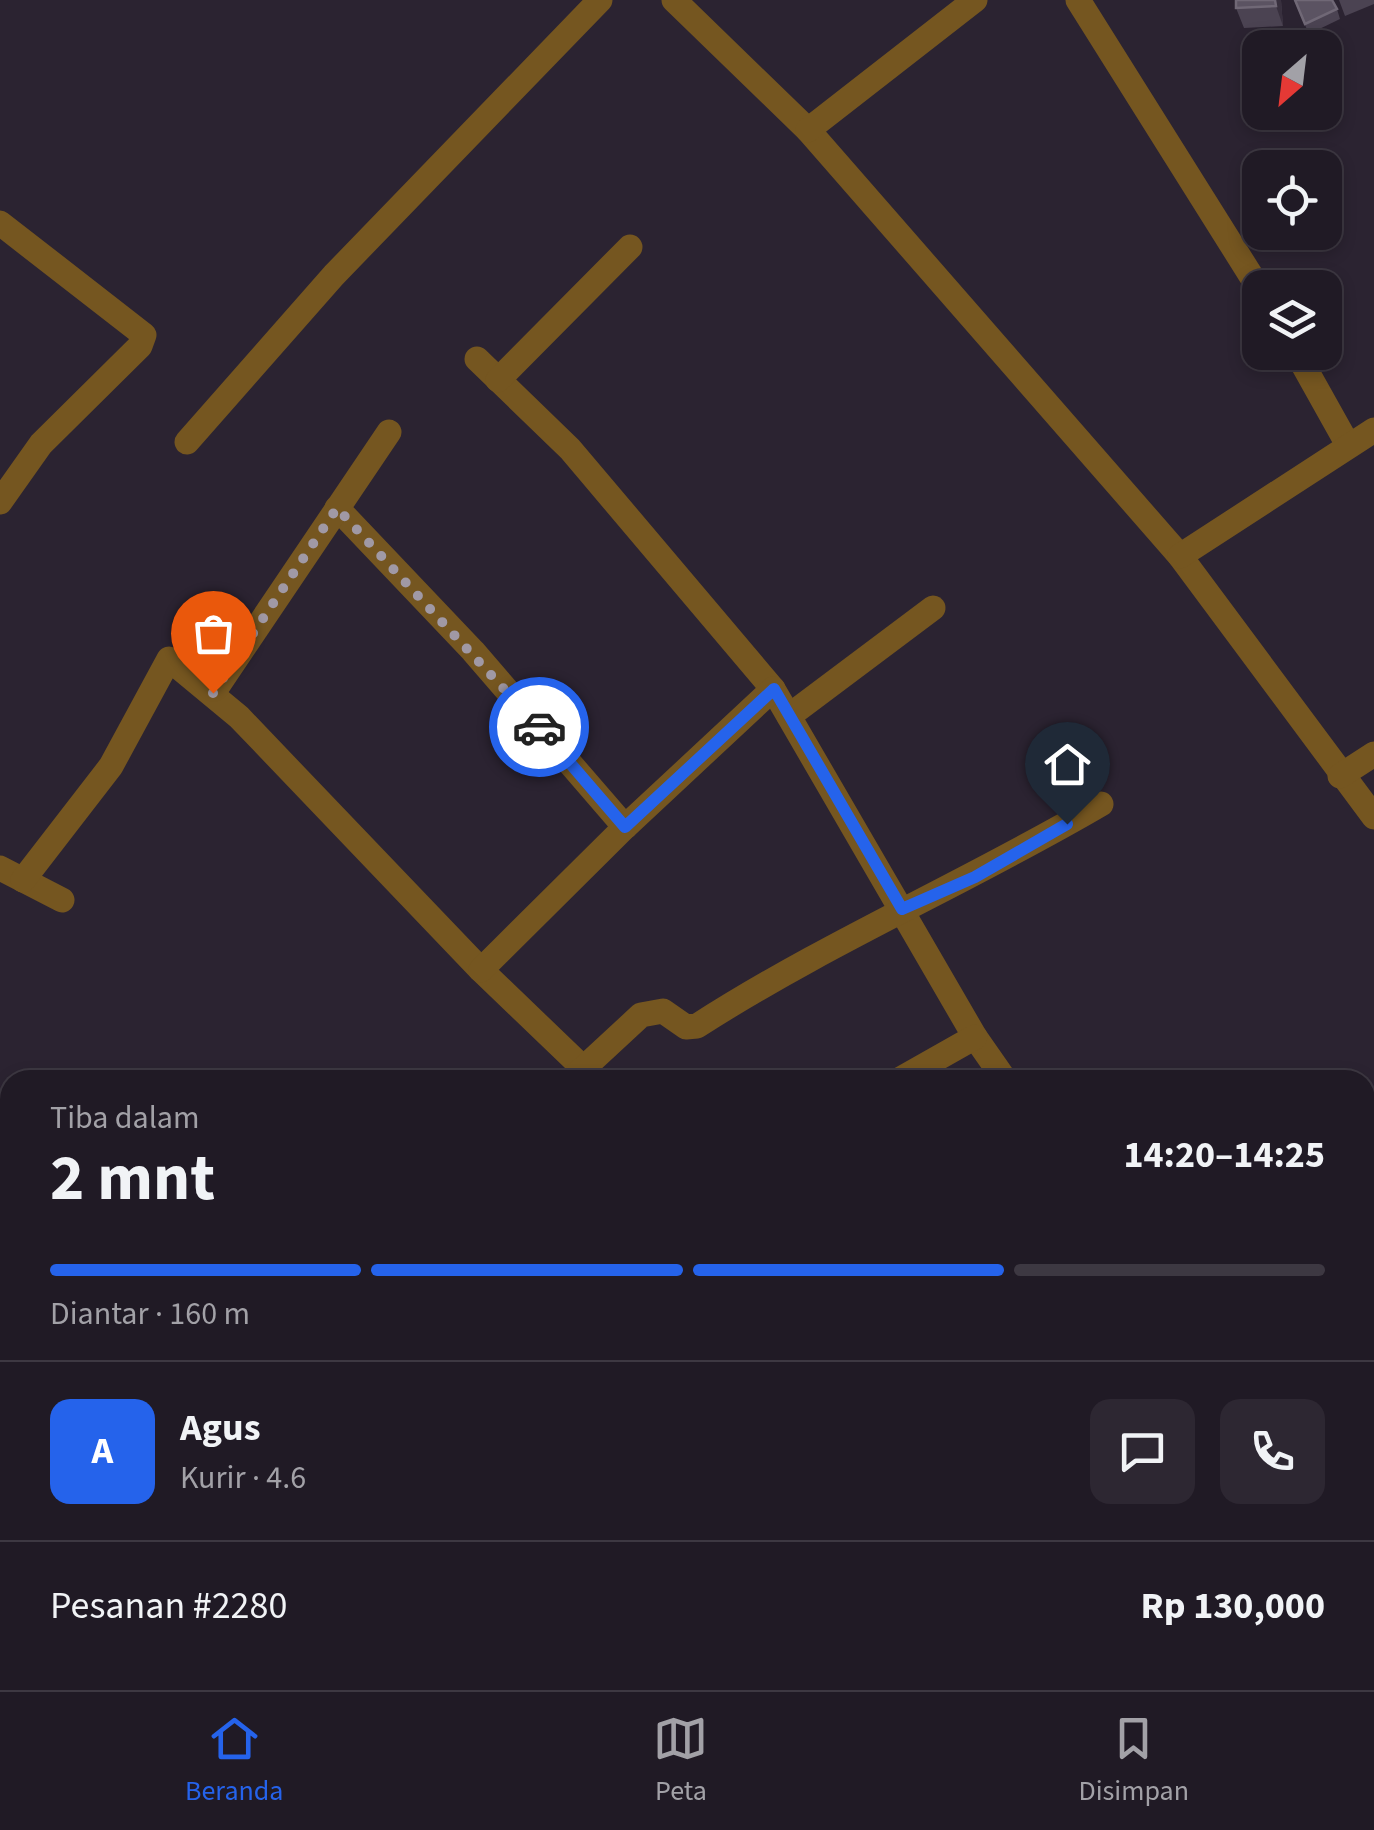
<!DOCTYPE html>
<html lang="id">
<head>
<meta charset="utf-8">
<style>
	body { margin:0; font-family:"Source Sans 3",sans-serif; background:#2d2732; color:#f1f3f6; height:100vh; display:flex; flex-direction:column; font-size:38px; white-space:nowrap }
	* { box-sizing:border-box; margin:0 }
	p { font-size:32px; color:#a2a1a7 }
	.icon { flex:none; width:55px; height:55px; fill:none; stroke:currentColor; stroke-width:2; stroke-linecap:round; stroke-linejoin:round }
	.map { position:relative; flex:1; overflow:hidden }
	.drawer { position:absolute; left:0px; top:1070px; width:1375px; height:620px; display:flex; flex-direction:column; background:#201a25; border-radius:30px 30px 0 0; box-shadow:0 5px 15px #0003,0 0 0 2px #3d3842 }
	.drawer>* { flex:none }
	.needle { width:65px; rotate:208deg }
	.fabs { position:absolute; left:1242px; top:30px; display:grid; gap:20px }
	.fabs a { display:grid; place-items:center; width:100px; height:100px; border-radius:20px; background:#201a25; box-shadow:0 5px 15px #0003,0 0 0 2px #3d3842; font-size:50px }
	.pin { position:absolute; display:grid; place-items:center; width:85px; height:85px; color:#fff; margin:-102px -42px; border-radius:50% 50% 50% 0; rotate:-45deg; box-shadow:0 0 10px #0007 }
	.pin .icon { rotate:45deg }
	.courier { position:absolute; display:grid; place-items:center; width:100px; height:100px; margin:-50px; border:8px solid #2563eb; border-radius:50%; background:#fff; color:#222; box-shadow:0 2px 12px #0007 }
	.summary em { font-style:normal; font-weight:700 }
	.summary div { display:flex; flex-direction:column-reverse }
	.summary { display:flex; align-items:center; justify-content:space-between; height:170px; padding:0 50px }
	h1 { font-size:65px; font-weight:700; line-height:75px }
	.bar { display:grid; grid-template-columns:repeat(4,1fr); gap:15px 10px; align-content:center; height:120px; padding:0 50px }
	.bar i { height:12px; border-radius:8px; background:#3d3842 }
	.bar .active { background:#2563eb }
	.bar p { grid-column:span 4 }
	.line { display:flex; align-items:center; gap:25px; padding:0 50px; border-top:2px solid #3d3842 }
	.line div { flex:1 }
	.round { display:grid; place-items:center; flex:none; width:105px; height:105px; border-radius:20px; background:#2d2732 }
	.tab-bar { display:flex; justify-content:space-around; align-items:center; height:140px; border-top:2px solid #3d3842; background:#201a25; font-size:28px; color:#a2a1a7 }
	.tab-bar a { display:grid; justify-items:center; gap:5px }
	.tab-bar .active { color:#2563eb }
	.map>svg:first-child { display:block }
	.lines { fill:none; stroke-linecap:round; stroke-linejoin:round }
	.stream { stroke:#235c76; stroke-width:10 }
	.lane { stroke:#755620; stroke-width:18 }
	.street { stroke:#755620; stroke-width:25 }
	.primary { stroke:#ba8728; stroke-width:25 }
	.wall { fill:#4b4352 }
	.shaded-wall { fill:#38303e }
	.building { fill:#5b5362; stroke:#706876; stroke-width:2.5 }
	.done { stroke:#a099a5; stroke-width:10; stroke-dasharray:0 18 }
	.route { stroke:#2563eb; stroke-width:12 }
</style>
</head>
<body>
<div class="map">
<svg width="1374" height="1690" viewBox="0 0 1374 1690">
	<rect width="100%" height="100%" fill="#2b2331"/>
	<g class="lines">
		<!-- stream -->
		<g class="stream">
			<path d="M1365,1281L1374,1276"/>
			<path d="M610,1690L626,1680"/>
		</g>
		<!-- lane -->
		<path class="lane" d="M1365,1367L1374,1380"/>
		<!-- street -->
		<g class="street">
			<path d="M674,0L808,130L1180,556L1374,817"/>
			<path d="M1078,0L1260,290"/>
			<path d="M808,130L975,0"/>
			<path d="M0,223L144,335L140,346L41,444L0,502"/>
			<path d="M1296,352L1348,445"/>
			<path d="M477,359L570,449L773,689L975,1037L1005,1080"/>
			<path d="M498,380L630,247"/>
			<path d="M187,442L334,275L600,0"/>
			<path d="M337,508L473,651L625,827"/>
			<path d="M1180,556L1374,430"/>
			<path d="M213,693L389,432"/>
			<path d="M789,716L933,608"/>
			<path d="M1340,776L1374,754"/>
			<path d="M0,868L62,900"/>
			<path d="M23,880L111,766L169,659L239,717L481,970L582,1067"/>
			<path d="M481,970L625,827L773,689"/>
			<path d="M573,1078L641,1015L663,1011L686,1027L697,1026C826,943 968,882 1101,804"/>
			<path d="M899,1080L975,1037"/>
			<path d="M1365,1180L1370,1178"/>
			<path d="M0,1529L10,1534"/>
			<path d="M233,1680L244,1690"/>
			<path d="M1079,1680L1085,1690"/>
		</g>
		<!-- primary -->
		<g class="primary">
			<path d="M1365,1355L1374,1350"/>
			<path d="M795,1690L812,1680"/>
		</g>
	</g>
	<!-- wall -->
	<g class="wall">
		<path d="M1236,0H1281L1283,26L1244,28L1236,8Z"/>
		<path d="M1294,0L1337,9L1340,19L1309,34Z"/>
		<path d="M1339,0H1374V4L1345,16Z"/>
		<path d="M1365,1388L1374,1403V1513L1365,1499Z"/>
		<path d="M1013,1680H1067L1072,1690H1020Z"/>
	</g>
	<!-- shaded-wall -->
	<g class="shaded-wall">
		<path d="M1275,0H1281L1283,26L1276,6Z"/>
		<path d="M1374,1555V1601L1365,1607V1560Z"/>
	</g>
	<!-- building -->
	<g class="building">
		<path d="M1236,0H1275L1276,6L1236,8Z"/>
		<path d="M1295,0H1332L1337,9L1305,24Z"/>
		<path d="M1365,1388L1374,1403V1420L1365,1426Z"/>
		<path d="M1374,1430V1500L1365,1486V1436Z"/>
		<path d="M1365,1514L1374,1528V1555L1365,1560Z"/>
		<path d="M1365,1608L1374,1620V1690H1355L1370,1679L1365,1672Z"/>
		<path d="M900,1680H912L918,1690H885Z"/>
		<path d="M1019,1680H1067L1070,1684L1061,1690H1026Z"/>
		<path d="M1214,1680H1253L1259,1690H1198Z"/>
		<path d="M1309,1680H1323L1330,1690H1324L1320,1684L1311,1690H1294Z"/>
		<path d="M1320,1684L1324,1690H1311Z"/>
	</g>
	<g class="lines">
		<!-- done -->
		<path class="done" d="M213,693L337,508L539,727"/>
		<!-- route -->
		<path class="route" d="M539,727L625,827L774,689L902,909L975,877L1067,824"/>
	</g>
</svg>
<div class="fabs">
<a><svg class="needle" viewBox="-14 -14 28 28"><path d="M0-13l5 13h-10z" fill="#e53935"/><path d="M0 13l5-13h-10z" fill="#a2a1a7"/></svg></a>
<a><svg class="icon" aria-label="locate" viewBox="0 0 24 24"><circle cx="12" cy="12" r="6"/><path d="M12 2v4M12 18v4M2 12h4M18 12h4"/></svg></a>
<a><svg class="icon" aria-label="layers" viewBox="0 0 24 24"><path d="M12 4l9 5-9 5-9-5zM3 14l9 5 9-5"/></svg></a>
</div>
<div class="pin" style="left:213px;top:693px;background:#ea580c"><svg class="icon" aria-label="bag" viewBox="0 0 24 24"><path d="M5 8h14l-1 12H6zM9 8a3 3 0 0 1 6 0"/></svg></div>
<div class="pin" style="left:1067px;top:824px;background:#1f2937"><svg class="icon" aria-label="home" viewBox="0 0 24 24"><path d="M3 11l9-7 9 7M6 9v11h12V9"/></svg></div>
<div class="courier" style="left:539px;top:727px"><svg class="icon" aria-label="car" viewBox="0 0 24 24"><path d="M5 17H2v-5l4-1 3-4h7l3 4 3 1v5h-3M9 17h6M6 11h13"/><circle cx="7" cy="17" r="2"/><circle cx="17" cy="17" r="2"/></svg></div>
<section class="drawer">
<div class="summary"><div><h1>2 mnt</h1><p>Tiba dalam</p></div><em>14:20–14:25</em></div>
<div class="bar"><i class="active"></i><i class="active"></i><i class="active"></i><i></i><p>Diantar · 160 m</p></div>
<div class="line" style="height:180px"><b class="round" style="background:#2563eb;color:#fff">A</b><div><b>Agus</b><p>Kurir · 4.6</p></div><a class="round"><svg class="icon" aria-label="chat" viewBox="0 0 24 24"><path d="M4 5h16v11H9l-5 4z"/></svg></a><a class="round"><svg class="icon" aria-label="phone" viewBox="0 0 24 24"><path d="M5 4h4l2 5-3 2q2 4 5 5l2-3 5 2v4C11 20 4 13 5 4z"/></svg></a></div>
<div class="line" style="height:130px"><div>Pesanan #2280</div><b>Rp 130,000</b></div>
</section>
</div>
<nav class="tab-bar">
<a class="active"><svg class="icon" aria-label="home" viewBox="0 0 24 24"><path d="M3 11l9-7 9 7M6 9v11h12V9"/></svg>Beranda</a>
<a><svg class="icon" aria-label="map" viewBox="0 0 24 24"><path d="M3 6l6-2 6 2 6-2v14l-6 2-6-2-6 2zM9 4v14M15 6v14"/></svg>Peta</a>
<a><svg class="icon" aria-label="saved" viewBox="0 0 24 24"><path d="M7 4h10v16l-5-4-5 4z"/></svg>Disimpan</a>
</nav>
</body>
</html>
